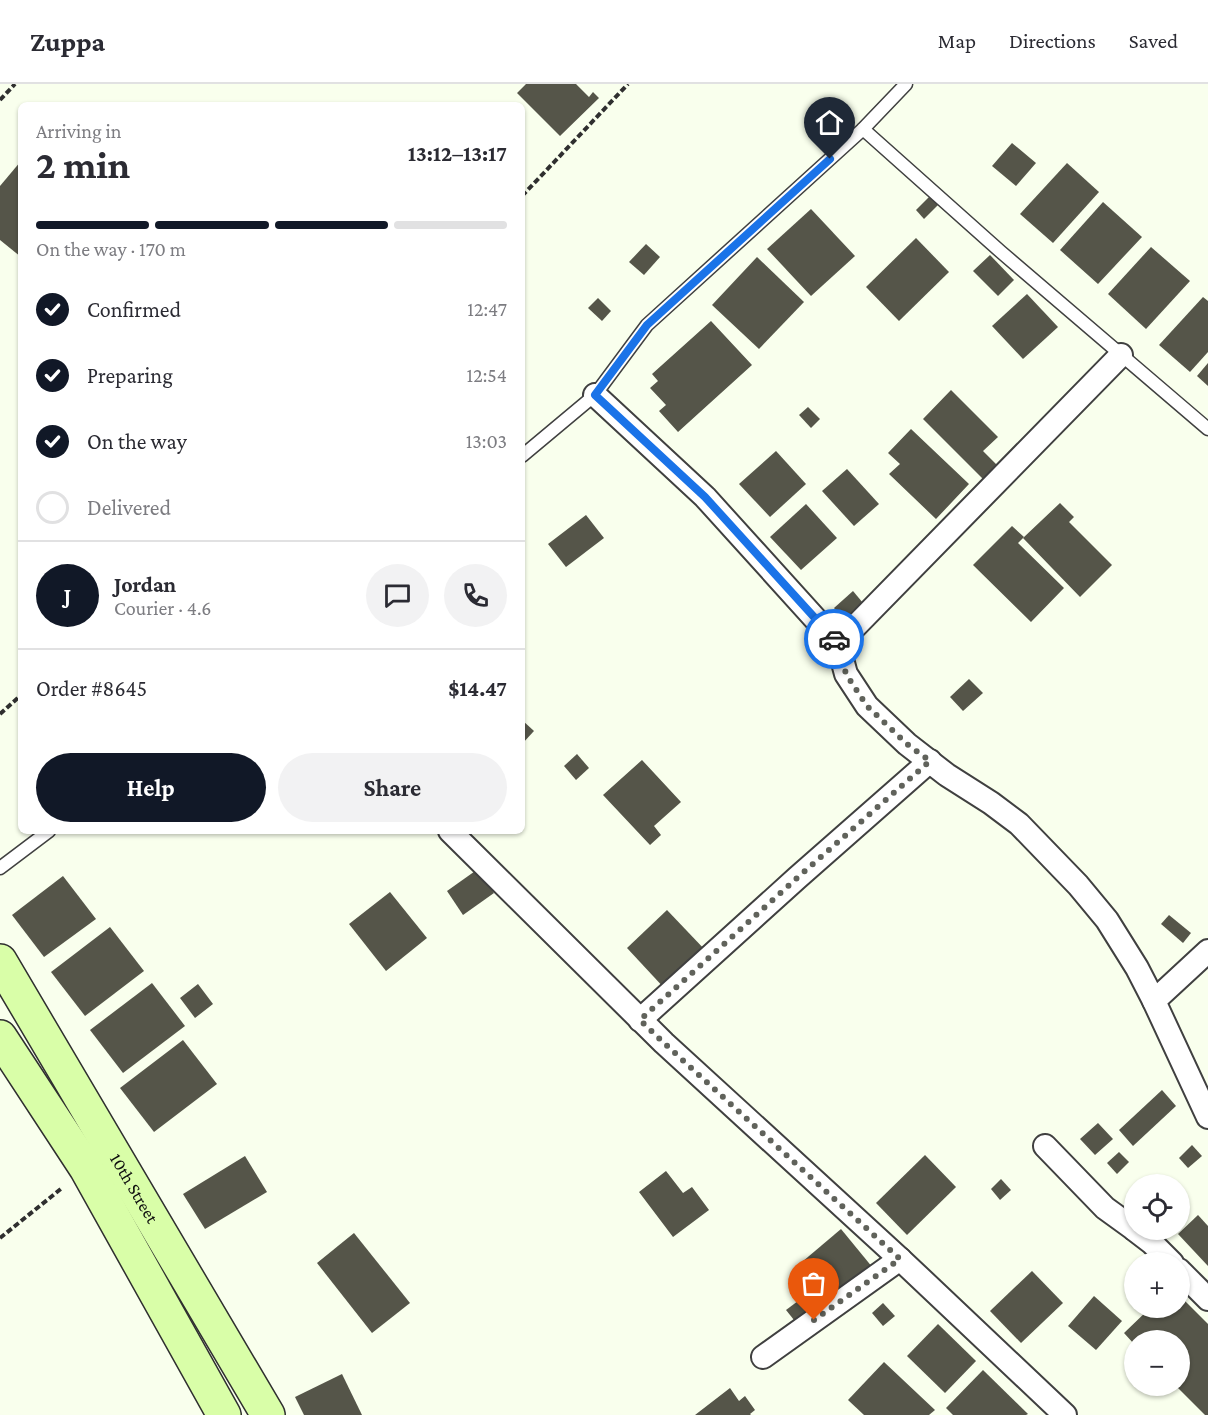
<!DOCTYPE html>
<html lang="en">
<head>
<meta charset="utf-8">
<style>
	body { margin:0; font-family:"Crimson Pro",serif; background:#f2f2f3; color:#2b2b33; height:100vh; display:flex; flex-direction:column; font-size:22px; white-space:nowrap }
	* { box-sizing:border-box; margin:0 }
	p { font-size:20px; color:#7c7c81 }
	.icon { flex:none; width:33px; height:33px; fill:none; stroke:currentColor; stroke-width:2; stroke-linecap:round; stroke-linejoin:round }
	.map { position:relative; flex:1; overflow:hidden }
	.details { position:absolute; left:18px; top:18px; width:507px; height:732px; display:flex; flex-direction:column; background:#fff; border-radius:9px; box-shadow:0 2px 4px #0004 }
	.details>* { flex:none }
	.tools { position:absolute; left:1124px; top:1090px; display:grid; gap:12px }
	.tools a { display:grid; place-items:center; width:66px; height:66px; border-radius:50%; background:#fff; box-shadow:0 2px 4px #0004; font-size:30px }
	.pin { position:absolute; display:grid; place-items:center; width:51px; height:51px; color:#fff; margin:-62px -26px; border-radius:50% 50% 50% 0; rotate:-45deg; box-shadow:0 0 6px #0007 }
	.pin .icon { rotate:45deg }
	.courier { position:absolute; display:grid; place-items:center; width:60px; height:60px; margin:-30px; border:4px solid #1a73e8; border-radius:50%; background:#fff; color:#222; box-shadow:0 2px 8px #0007 }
	.head em { font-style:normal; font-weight:700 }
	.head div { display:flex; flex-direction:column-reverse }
	.head { display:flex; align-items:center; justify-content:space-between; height:102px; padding:0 18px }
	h1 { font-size:39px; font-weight:700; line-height:45px }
	.bar { display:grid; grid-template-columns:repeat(4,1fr); gap:9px 6px; align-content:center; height:72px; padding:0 18px }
	.bar i { height:8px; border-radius:4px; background:#e1e1e2 }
	.bar .on { background:#111827 }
	.bar p { grid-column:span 4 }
	.line { display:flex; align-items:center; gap:15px; padding:0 18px; border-top:2px solid #e1e1e2 }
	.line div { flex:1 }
	.round { display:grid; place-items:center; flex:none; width:63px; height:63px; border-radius:32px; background:#f2f2f3 }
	ol { padding:0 18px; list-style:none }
	li { display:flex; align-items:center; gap:18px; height:66px }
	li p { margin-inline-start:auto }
	li .icon { padding:6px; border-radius:50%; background:#111827; color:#fff; stroke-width:4 }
	li:last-child { color:#7c7c81 }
	li i { width:33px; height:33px; border:3px solid #e1e1e2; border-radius:50% }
	.action { display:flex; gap:12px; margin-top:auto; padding:12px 18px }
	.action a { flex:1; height:69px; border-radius:36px; background:#111827; color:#fff; font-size:24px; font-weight:700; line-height:69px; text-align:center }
	.action a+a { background:#f2f2f3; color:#2b2b33 }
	header { display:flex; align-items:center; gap:36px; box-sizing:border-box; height:84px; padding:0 30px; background:#fff; border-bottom:2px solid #e1e1e2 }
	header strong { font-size:28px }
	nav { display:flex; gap:33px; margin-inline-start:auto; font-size:21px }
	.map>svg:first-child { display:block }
	.building { fill:#555549 }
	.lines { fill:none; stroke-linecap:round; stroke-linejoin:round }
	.lane-casing { stroke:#404040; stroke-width:15 }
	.street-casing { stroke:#404040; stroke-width:26 }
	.secondary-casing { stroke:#2f2f2f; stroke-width:36 }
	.path { stroke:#2f2f2f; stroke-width:4; stroke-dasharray:6 3; stroke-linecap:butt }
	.lane { stroke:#fff; stroke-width:12 }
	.street { stroke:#fff; stroke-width:22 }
	.secondary { stroke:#d9fea8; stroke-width:33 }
	.done { stroke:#60625b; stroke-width:6; stroke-dasharray:0 10.8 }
	.route { stroke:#1a73e8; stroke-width:8 }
	.labels { text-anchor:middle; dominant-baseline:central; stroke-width:6; stroke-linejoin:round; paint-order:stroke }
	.street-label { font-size:18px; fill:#0d0d0d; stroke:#fff }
</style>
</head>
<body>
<header>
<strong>Zuppa</strong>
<nav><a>Map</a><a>Directions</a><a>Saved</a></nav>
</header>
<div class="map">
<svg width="1208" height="1331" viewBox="0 0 1208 1331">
	<rect width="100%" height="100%" fill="#f9ffed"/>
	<!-- building -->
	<g class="building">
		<path d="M526,0H576L589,13L593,8L599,14L560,52L517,9Z"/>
		<path d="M1012,59L1036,79L1016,102L992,82Z"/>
		<path d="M21,77V173L0,156V102Z"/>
		<path d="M1067,79L1099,108L1053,159L1020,130Z"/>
		<path d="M930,112L938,121L924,135L916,126Z"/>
		<path d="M1103,118L1142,153L1098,200L1060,166Z"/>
		<path d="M811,125L855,172L811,212L767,165Z"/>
		<path d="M916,154L949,188L899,237L866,203Z"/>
		<path d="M646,160L660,173L644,191L629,178Z"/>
		<path d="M1151,163L1190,197L1146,245L1108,210Z"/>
		<path d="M990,171L1014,196L998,212L973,187Z"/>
		<path d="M757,173L804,218L759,265L712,221Z"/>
		<path d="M1027,210L1058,243L1023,275L992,242Z"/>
		<path d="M1203,213L1208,217V268L1190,288L1159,261Z"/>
		<path d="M598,214L611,227L602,237L588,224Z"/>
		<path d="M711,237L752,281L678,348L659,327L666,321L650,304L658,297L652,290Z"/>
		<path d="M1208,279V302L1197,292Z"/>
		<path d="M951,306L998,353L983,367L997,381L983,395L923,335Z"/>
		<path d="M808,323L820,335L811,344L799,331Z"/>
		<path d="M911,345L969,400L936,435L889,390L900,380L888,369Z"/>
		<path d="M776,367L806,400L770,433L739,400Z"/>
		<path d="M847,385L879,420L854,442L822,407Z"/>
		<path d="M1060,419L1074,433L1069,438L1112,481L1080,513L1023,454Z"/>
		<path d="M806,420L837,454L801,486L770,453Z"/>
		<path d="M586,431L604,454L566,483L548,460Z"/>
		<path d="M1012,442L1024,453L1018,459L1064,504L1031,538L973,481Z"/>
		<path d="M853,507L863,519L844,536L834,524Z"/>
		<path d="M969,595L983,609L963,627L950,613Z"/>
		<path d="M522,636L534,647L522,660Z"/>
		<path d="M577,670L589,684L576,696L564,682Z"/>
		<path d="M642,676L681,718L654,742L661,751L650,761L603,711Z"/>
		<path d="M478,785L494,809L463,831L447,807Z"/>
		<path d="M63,792L96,835L44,873L12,831Z"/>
		<path d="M390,808L427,854L386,887L349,840Z"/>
		<path d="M667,826L707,868L666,906L627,864Z"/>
		<path d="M1169,831L1191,849L1183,859L1161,840Z"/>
		<path d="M110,843L144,887L85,932L51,888Z"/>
		<path d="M152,899L185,942L123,989L90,946Z"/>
		<path d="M198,900L213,920L195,934L180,914Z"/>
		<path d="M183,956L217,1000L154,1048L120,1004Z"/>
		<path d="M1162,1006L1176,1022L1133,1062L1119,1046Z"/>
		<path d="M1098,1039L1113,1055L1095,1071L1080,1055Z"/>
		<path d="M1192,1061L1202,1072L1188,1084L1179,1074Z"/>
		<path d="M1119,1068L1129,1078L1117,1090L1107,1079Z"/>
		<path d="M925,1071L956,1103L907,1151L876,1119Z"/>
		<path d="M245,1072L267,1108L205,1145L183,1110Z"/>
		<path d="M666,1087L683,1109L692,1103L709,1126L673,1153L639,1108Z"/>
		<path d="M1001,1095L1011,1106L1000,1116L991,1105Z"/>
		<path d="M1198,1131L1208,1142V1182L1178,1150Z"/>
		<path d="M841,1145L873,1184L834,1216L802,1178Z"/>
		<path d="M354,1149L410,1219L372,1249L317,1179Z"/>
		<path d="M1032,1187L1063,1219L1021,1259L990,1227Z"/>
		<path d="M806,1211L817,1226L798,1241L786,1226Z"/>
		<path d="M1179,1211L1208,1240V1331H1205L1176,1302H1179V1257H1134V1260L1124,1249L1150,1224H1179Z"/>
		<path d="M1094,1212L1122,1237L1096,1266L1068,1242Z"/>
		<path d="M883,1219L895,1232L883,1242L872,1229Z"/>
		<path d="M938,1240L976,1277L945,1309L907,1272Z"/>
		<path d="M884,1278L935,1326L929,1331H864L848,1316Z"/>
		<path d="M983,1286L1028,1330L1026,1331H953L946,1324Z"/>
		<path d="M342,1290L362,1331H304L295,1313Z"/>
		<path d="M730,1304L739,1317L745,1312L755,1326L750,1330L751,1331H695Z"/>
	</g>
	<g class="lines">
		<!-- lane casing -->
		<g class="lane-casing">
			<g id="lane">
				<path d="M863,45L906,0"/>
				<path d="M522,372L595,311L647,241L863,45L1001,168L1208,345"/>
				<path d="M0,784L49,747"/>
			</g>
		</g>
		<!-- street casing -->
		<g class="street-casing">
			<g id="street">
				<path d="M595,311L705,413L838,560L1121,271"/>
				<path d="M838,560L846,590L867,622L907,660L947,691L991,719L1019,740L1078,801L1107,836L1137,884L1154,917"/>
				<path d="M450,747L664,959L900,1175L1065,1331"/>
				<path d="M1208,867L1154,917L1208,1033"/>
				<path d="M640,936L797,794L930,677"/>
				<path d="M1045,1062L1105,1124L1134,1145"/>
				<path d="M1135,1146L1152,1159L1172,1179"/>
				<path d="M1179,1186L1208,1215"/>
				<path d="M763,1273L900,1175"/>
			</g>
		</g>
		<!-- secondary casing -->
		<g class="secondary-casing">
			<g id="secondary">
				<path id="s1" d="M0,877L268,1331"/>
				<path d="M0,953L86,1084L224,1331"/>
			</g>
		</g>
		<!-- path -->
		<g class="path">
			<path d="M0,16L15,0"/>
			<path d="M522,112L628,0"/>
			<path d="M0,630L21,611"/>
			<path d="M0,1154L62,1104"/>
		</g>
		<!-- lane -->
		<use href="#lane" class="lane"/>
		<!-- street -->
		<use href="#street" class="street"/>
		<!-- secondary -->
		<use href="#secondary" class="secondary"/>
	</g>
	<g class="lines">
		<!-- done -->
		<path class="done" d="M814,1236L900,1175L664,959L640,936L797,794L930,677L907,660L867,622L846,590L838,560L834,555"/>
		<!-- route -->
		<path class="route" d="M830,75L647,241L595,311L705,413L834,555"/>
	</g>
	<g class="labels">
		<!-- street labels -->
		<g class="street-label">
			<text stroke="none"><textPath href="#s1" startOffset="264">10th Street</textPath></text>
		</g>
	</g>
</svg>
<div class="tools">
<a><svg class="icon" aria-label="locate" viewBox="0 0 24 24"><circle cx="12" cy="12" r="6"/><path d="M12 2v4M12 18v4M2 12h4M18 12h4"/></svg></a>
<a>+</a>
<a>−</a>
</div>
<div class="pin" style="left:814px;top:1236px;background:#ea580c"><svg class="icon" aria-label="bag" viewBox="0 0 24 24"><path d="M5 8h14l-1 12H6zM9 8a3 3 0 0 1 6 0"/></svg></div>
<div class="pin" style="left:830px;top:75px;background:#1f2937"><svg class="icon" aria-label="home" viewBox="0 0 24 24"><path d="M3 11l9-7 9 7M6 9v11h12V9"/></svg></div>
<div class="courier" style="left:834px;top:555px"><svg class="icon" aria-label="car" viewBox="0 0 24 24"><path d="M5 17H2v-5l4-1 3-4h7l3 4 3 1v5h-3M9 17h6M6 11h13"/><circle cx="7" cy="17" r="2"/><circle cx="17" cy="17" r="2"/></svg></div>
<section class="details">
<div class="head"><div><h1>2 min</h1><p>Arriving in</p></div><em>13:12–13:17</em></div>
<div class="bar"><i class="on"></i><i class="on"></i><i class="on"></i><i></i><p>On the way · 170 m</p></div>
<ol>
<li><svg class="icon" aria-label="check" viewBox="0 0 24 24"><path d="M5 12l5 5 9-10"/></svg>Confirmed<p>12:47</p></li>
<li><svg class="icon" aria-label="check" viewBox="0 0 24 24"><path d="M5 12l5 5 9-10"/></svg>Preparing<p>12:54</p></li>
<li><svg class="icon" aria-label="check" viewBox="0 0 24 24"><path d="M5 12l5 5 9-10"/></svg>On the way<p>13:03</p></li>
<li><i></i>Delivered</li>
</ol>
<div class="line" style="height:108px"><b class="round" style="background:#111827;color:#fff">J</b><div><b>Jordan</b><p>Courier · 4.6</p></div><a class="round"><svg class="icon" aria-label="chat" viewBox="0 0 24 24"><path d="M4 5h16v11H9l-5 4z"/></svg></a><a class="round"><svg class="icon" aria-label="phone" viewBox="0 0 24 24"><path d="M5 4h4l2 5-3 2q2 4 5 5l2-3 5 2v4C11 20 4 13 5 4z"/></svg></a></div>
<div class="line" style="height:78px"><div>Order #8645</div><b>$14.47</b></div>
<div class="action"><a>Help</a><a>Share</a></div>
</section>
</div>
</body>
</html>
